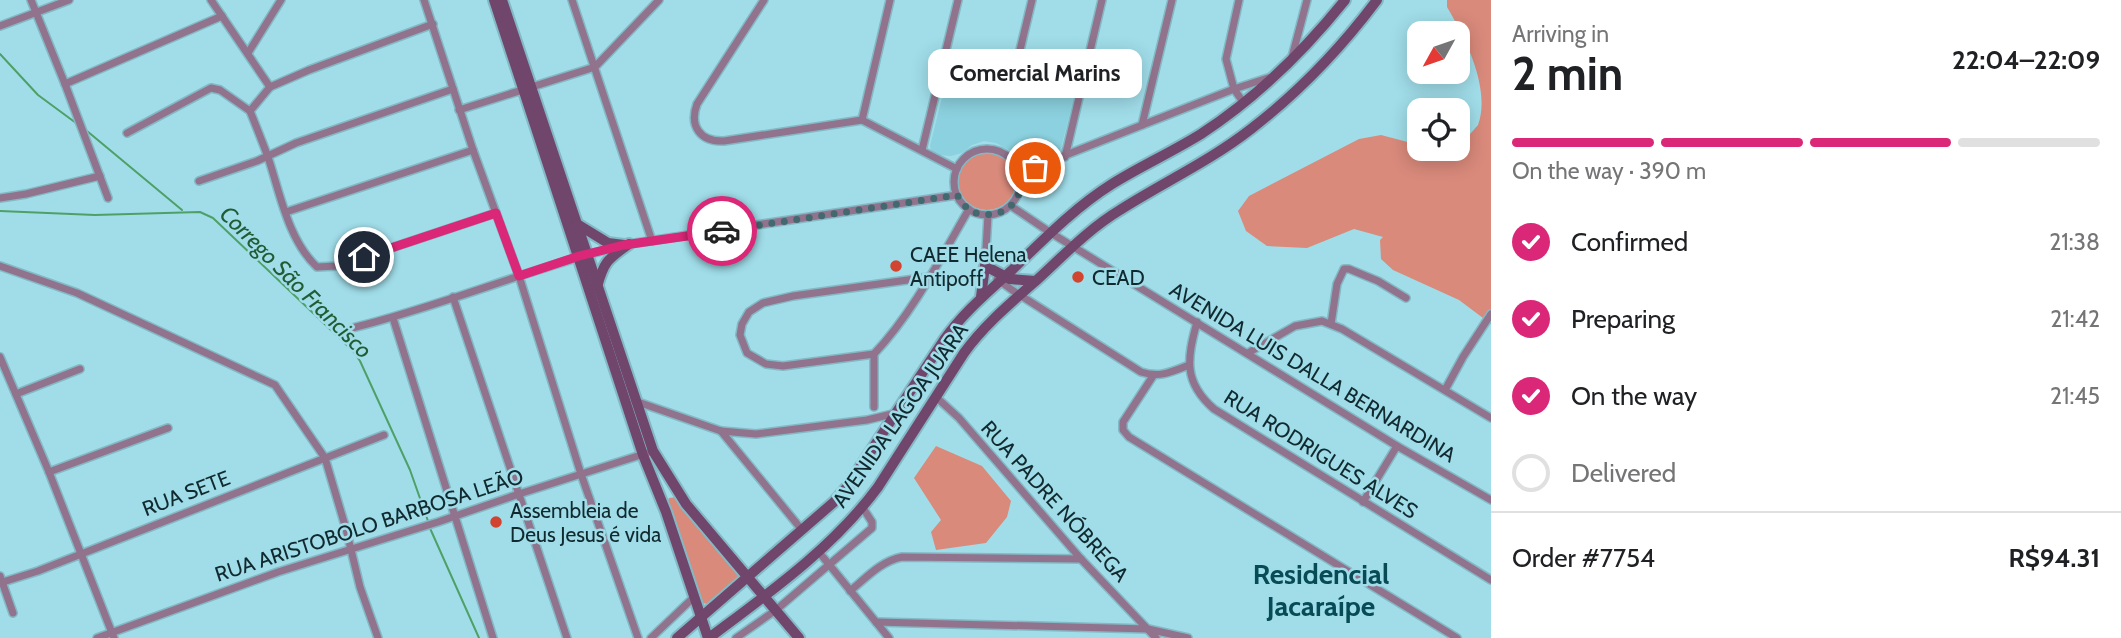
<!DOCTYPE html>
<html lang="en">
<head>
<meta charset="utf-8">
<style>
	body { margin:0; font-family:Cabin,sans-serif; background:#f6f6f6; color:#202124; height:100vh; display:flex; flex-direction:column; font-size:26px; white-space:nowrap }
	* { box-sizing:border-box; margin:0 }
	p { font-size:23px; color:#757577 }
	.icon { flex:none; width:38px; height:38px; fill:none; stroke:currentColor; stroke-width:2; stroke-linecap:round; stroke-linejoin:round }
	.map { position:relative; flex:1; overflow:hidden }
	.side { display:flex; flex-direction:column; background:#fff; width:630px }
	.side>* { flex:none }
	.needle { width:46px; rotate:230deg }
	.controls { position:absolute; left:1407px; top:21px; display:grid; gap:14px }
	.controls a { display:grid; place-items:center; width:63px; height:63px; border-radius:14px; background:#fff; box-shadow:0 4px 18px #0003; font-size:35px }
	.pin { position:absolute; display:grid; place-items:center; width:60px; height:60px; color:#fff; margin:-30px; border:4px solid #fff; border-radius:50%; box-shadow:0 2px 7px #0007 }
	.courier { position:absolute; display:grid; place-items:center; width:70px; height:70px; margin:-35px; border:5px solid #db2777; border-radius:50%; background:#fff; color:#222; box-shadow:0 2px 9px #0007 }
	.bubble { position:absolute; height:49px; border-radius:14px; background:#fff; box-shadow:0 4px 18px #0003; font-size:23px; font-weight:700; line-height:49px; text-align:center }
	.overview em { font-style:normal; font-weight:700 }
	.overview div { display:flex; flex-direction:column-reverse }
	.overview { display:flex; align-items:center; justify-content:space-between; height:119px; padding:0 21px }
	h1 { font-size:46px; font-weight:700; line-height:52px }
	.bar { display:grid; grid-template-columns:repeat(4,1fr); gap:10px 7px; align-content:center; height:84px; padding:0 21px }
	.bar i { height:9px; border-radius:5px; background:#e0e0e0 }
	.bar .selected { background:#db2777 }
	.bar p { grid-column:span 4 }
	.line { display:flex; align-items:center; gap:18px; padding:0 21px; border-top:2px solid #e0e0e0 }
	.line div { flex:1 }
	ol { padding:0 21px; list-style:none }
	li { display:flex; align-items:center; gap:21px; height:77px }
	li p { margin-inline-start:auto }
	li .icon { padding:7px; border-radius:50%; background:#db2777; color:#fff; stroke-width:4 }
	li:last-child { color:#757577 }
	li i { width:38px; height:38px; border:4px solid #e0e0e0; border-radius:50% }
	main { display:flex; flex:1; min-height:0 }
	.map>svg:first-child { display:block }
	.built { fill:#8cd1df }
	.green { fill:#d98a7b }
	.lines { fill:none; stroke-linecap:round; stroke-linejoin:round }
	.stream { stroke:#4fa066; stroke-width:2 }
	.street-casing { stroke:#83b9c4; stroke-width:10 }
	.secondary-casing { stroke:#83b9c4; stroke-width:14 }
	.street { stroke:#92738d; stroke-width:7 }
	.secondary { stroke:#71466c; stroke-width:10 }
	.done { stroke:#436970; stroke-width:7; stroke-dasharray:0 12.6 }
	.route { stroke:#db2777; stroke-width:9 }
	.poi-dot { fill:#d04430; stroke:#a0dde9; stroke-width:2.5 }
	.labels { text-anchor:middle; dominant-baseline:central; stroke-width:5; stroke-linejoin:round; paint-order:stroke }
	.poi-label { font-size:21px; fill:#112a2f; stroke:#a0dde9; text-anchor:start }
	.street-label { font-size:21px; fill:#112a2f; stroke:#a0dde9 }
	.water-label { font-size:23px; font-style:italic; fill:#225c34; stroke:#a0dde9 }
	.district-label { font-size:28px; font-weight:bold; fill:#064b55; stroke:#a0dde9 }
</style>
</head>
<body>
<main>
<div class="map">
<svg width="1491" height="638" viewBox="0 0 1491 638">
	<rect width="100%" height="100%" fill="#a0dde9"/>
	<!-- built -->
	<path class="built" d="M950,65L1074,97L1060,152L1035,160L1016,154L996,143L984,141L972,145L962,153L951,156L939,155L931,150L930,146Z"/>
	<!-- green -->
	<g class="green">
		<path d="M1447,0H1491V324L1459,300L1393,270L1381,259L1380,240L1383,237L1354,229L1307,248L1267,246L1246,231L1238,211L1249,196L1359,139L1381,135L1419,145V149H1458V142C1468,138 1471,133 1478,125C1491,89 1466,39 1447,7Z"/>
		<circle cx="987" cy="181" r="29"/>
		<path d="M936,446L982,466L1011,501L1007,517L986,543L936,550L931,532L941,520L914,478Z"/>
		<path d="M677,497L740,575L708,604L702,603L700,600L667,503L669,498Z"/>
	</g>
	<g class="lines">
		<!-- stream -->
		<g class="stream">
			<path d="M0,54L38,95L76,123"/>
			<path d="M87,131L182,210"/>
			<path d="M0,211L95,215L200,212L213,218L353,351L360,361L410,470L428,521"/>
			<path d="M429,526L479,638"/>
		</g>
		<!-- street casing -->
		<g class="street-casing">
			<g id="street">
				<path d="M31,0L65,84L108,198"/>
				<path d="M211,0L270,87"/>
				<path d="M424,0L473,150L519,276L581,474L638,638"/>
				<path d="M572,0L652,241"/>
				<path d="M764,0L697,104C689,126 700,142 724,141L862,120L957,169"/>
				<path d="M1239,0L1226,59L1234,89L1243,102"/>
				<path d="M433,24L309,70L270,87L250,111C256,126 262,141 268,157C280,193 288,240 317,267L337,266L496,213"/>
				<path d="M0,26L69,0"/>
				<path d="M248,53L281,0"/>
				<path d="M946,56L1080,92"/>
				<path d="M1292,57L1307,0"/>
				<path d="M1014,75L1032,0"/>
				<path d="M65,84L222,16"/>
				<path d="M459,110L595,67L659,0"/>
				<path d="M862,120L890,0"/>
				<path d="M1142,125L1172,0"/>
				<path d="M127,133L211,88L220,90L250,111"/>
				<circle cx="987" cy="182" r="33"/>
				<path d="M922,150L958,0"/>
				<path d="M1065,157L1102,0"/>
				<path d="M1020,173L1234,89L1271,77"/>
				<path d="M199,181L257,161L296,143L453,89"/>
				<path d="M0,198L26,194L100,176"/>
				<path d="M1011,206L1051,233L1397,446L1491,500"/>
				<path d="M286,212L473,150"/>
				<path d="M988,262L986,249L988,215"/>
				<path d="M0,266L77,293L275,385L325,458L346,529L360,587L378,638"/>
				<path d="M997,279L1012,290L1141,372C1160,378 1171,372 1189,365"/>
				<path d="M453,297L567,638"/>
				<path d="M393,318L493,638"/>
				<path d="M1197,322C1187,359 1183,382 1214,409L1491,580"/>
				<path d="M1331,324L1337,284L1344,269H1349L1378,281L1406,298"/>
				<path d="M352,328C446,305 535,266 629,244L957,195"/>
				<path d="M1248,353L1295,326L1322,321L1342,329L1491,418"/>
				<path d="M874,354L783,366L766,364L747,353L740,335L742,324L749,312L763,303L793,296L929,277"/>
				<path d="M0,357L49,472L114,638"/>
				<path d="M1153,376L1123,422V430L1129,437L1457,638"/>
				<path d="M1445,390L1463,357L1491,314"/>
				<path d="M16,394L80,369"/>
				<path d="M936,397L959,418L1081,559L1156,638"/>
				<path d="M635,401L721,431L756,434L867,420L896,413"/>
				<path d="M874,407V354C913,313 940,259 969,209"/>
				<path d="M721,431L802,530"/>
				<path d="M49,472L168,428"/>
				<path d="M1363,502L1397,446"/>
				<path d="M818,551L889,638"/>
				<path d="M0,576L13,613"/>
				<path d="M0,583L38,571L384,435"/>
				<path d="M850,591C866,578 881,561 902,557L1081,559"/>
				<path d="M876,622L1148,629L1188,638"/>
				<path d="M97,638L278,572L438,522L519,494L647,453"/>
				<path d="M651,638L694,597"/>
				<path d="M736,638L776,610L872,528V522L863,508"/>
			</g>
		</g>
		<!-- secondary casing -->
		<g class="secondary-casing">
			<g id="secondary">
				<path d="M494,0L643,455L666,512L708,638"/>
				<path d="M502,0L653,451L686,504L799,638"/>
				<path d="M577,224L608,243L624,245"/>
				<path d="M991,269L1010,279L1035,281"/>
				<path d="M597,287C604,261 608,259 629,244"/>
				<path d="M981,297L986,258"/>
				<path d="M677,638L834,502L848,486L944,340C963,313 987,293 1011,271C1043,240 1074,208 1112,184C1141,166 1172,152 1201,134C1256,98 1304,51 1345,0"/>
				<path d="M709,638C769,593 833,548 878,487L964,353C985,324 1012,302 1039,278C1065,254 1090,228 1120,210C1164,182 1210,161 1251,129C1299,92 1341,48 1377,0"/>
			</g>
		</g>
		<!-- street -->
		<use href="#street" class="street"/>
		<!-- secondary -->
		<use href="#secondary" class="secondary"/>
	</g>
	<g class="lines">
		<!-- done -->
		<path class="done" d="M722,231L957,195C961,200 964,205 968,209C986,221 1015,213 1020,190C1021,185 1020,179 1020,173L1035,168"/>
		<!-- route -->
		<path class="route" d="M364,257L496,213L519,276L579,256L624,245L722,231"/>
	</g>
	<!-- markers -->
	<g class="poi-dot">
		<circle cx="896" cy="266" r="7"/>
		<circle cx="1078" cy="277" r="7"/>
		<circle cx="496" cy="522" r="7"/>
	</g>
	<g class="labels">
		<!-- poi labels -->
		<g class="poi-label">
			<text x="910" y="254">CAEE Helena<tspan x="910" dy="24">Antipoff</tspan></text>
			<text x="1092" y="277">CEAD</text>
			<text x="510" y="510">Assembleia de<tspan x="510" dy="24">Deus Jesus é vida</tspan></text>
		</g>
		<!-- street labels -->
		<g class="street-label">
			<text transform="translate(1313 372) rotate(31)">AVENIDA LUIS DALLA BERNARDINA</text>
			<text transform="translate(900 415) rotate(-55)">AVENIDA LAGOA JUARA</text>
			<text transform="translate(1321 454) rotate(32)">RUA RODRIGUES ALVES</text>
			<text transform="translate(186 493) rotate(-21)">RUA SETE</text>
			<text transform="translate(1055 501) rotate(48)">RUA PADRE NÓBREGA</text>
			<text transform="translate(369 525) rotate(-18)">RUA ARISTOBOLO BARBOSA LEÃO</text>
		</g>
		<!-- water labels -->
		<g class="water-label">
			<text transform="translate(296 282) rotate(45)">Corrego São Francisco</text>
		</g>
		<!-- district labels -->
		<g class="district-label">
			<text x="1321" y="574">Residencial<tspan x="1321" dy="32">Jacaraípe</tspan></text>
		</g>
	</g>
</svg>
<div class="controls">
<a><svg class="needle" viewBox="-14 -14 28 28"><path d="M0-13l5 13h-10z" fill="#e53935"/><path d="M0 13l5-13h-10z" fill="#757577"/></svg></a>
<a><svg class="icon" aria-label="locate" viewBox="0 0 24 24"><circle cx="12" cy="12" r="6"/><path d="M12 2v4M12 18v4M2 12h4M18 12h4"/></svg></a>
</div>
<div class="pin" style="left:1035px;top:168px;background:#ea580c"><svg class="icon" aria-label="bag" viewBox="0 0 24 24"><path d="M5 8h14l-1 12H6zM9 8a3 3 0 0 1 6 0"/></svg></div>
<div class="pin" style="left:364px;top:257px;background:#1f2937"><svg class="icon" aria-label="home" viewBox="0 0 24 24"><path d="M3 11l9-7 9 7M6 9v11h12V9"/></svg></div>
<div class="courier" style="left:722px;top:231px"><svg class="icon" aria-label="car" viewBox="0 0 24 24"><path d="M5 17H2v-5l4-1 3-4h7l3 4 3 1v5h-3M9 17h6M6 11h13"/><circle cx="7" cy="17" r="2"/><circle cx="17" cy="17" r="2"/></svg></div>
<div class="bubble" style="left:928px;top:49px;width:214px">Comercial Marins</div>
</div>
<section class="side">
<div class="overview"><div><h1>2 min</h1><p>Arriving in</p></div><em>22:04–22:09</em></div>
<div class="bar"><i class="selected"></i><i class="selected"></i><i class="selected"></i><i></i><p>On the way · 390 m</p></div>
<ol>
<li><svg class="icon" aria-label="check" viewBox="0 0 24 24"><path d="M5 12l5 5 9-10"/></svg>Confirmed<p>21:38</p></li>
<li><svg class="icon" aria-label="check" viewBox="0 0 24 24"><path d="M5 12l5 5 9-10"/></svg>Preparing<p>21:42</p></li>
<li><svg class="icon" aria-label="check" viewBox="0 0 24 24"><path d="M5 12l5 5 9-10"/></svg>On the way<p>21:45</p></li>
<li><i></i>Delivered</li>
</ol>
<div class="line" style="height:91px"><div>Order #7754</div><b>R$94.31</b></div>
</section>
</main>
</body>
</html>
